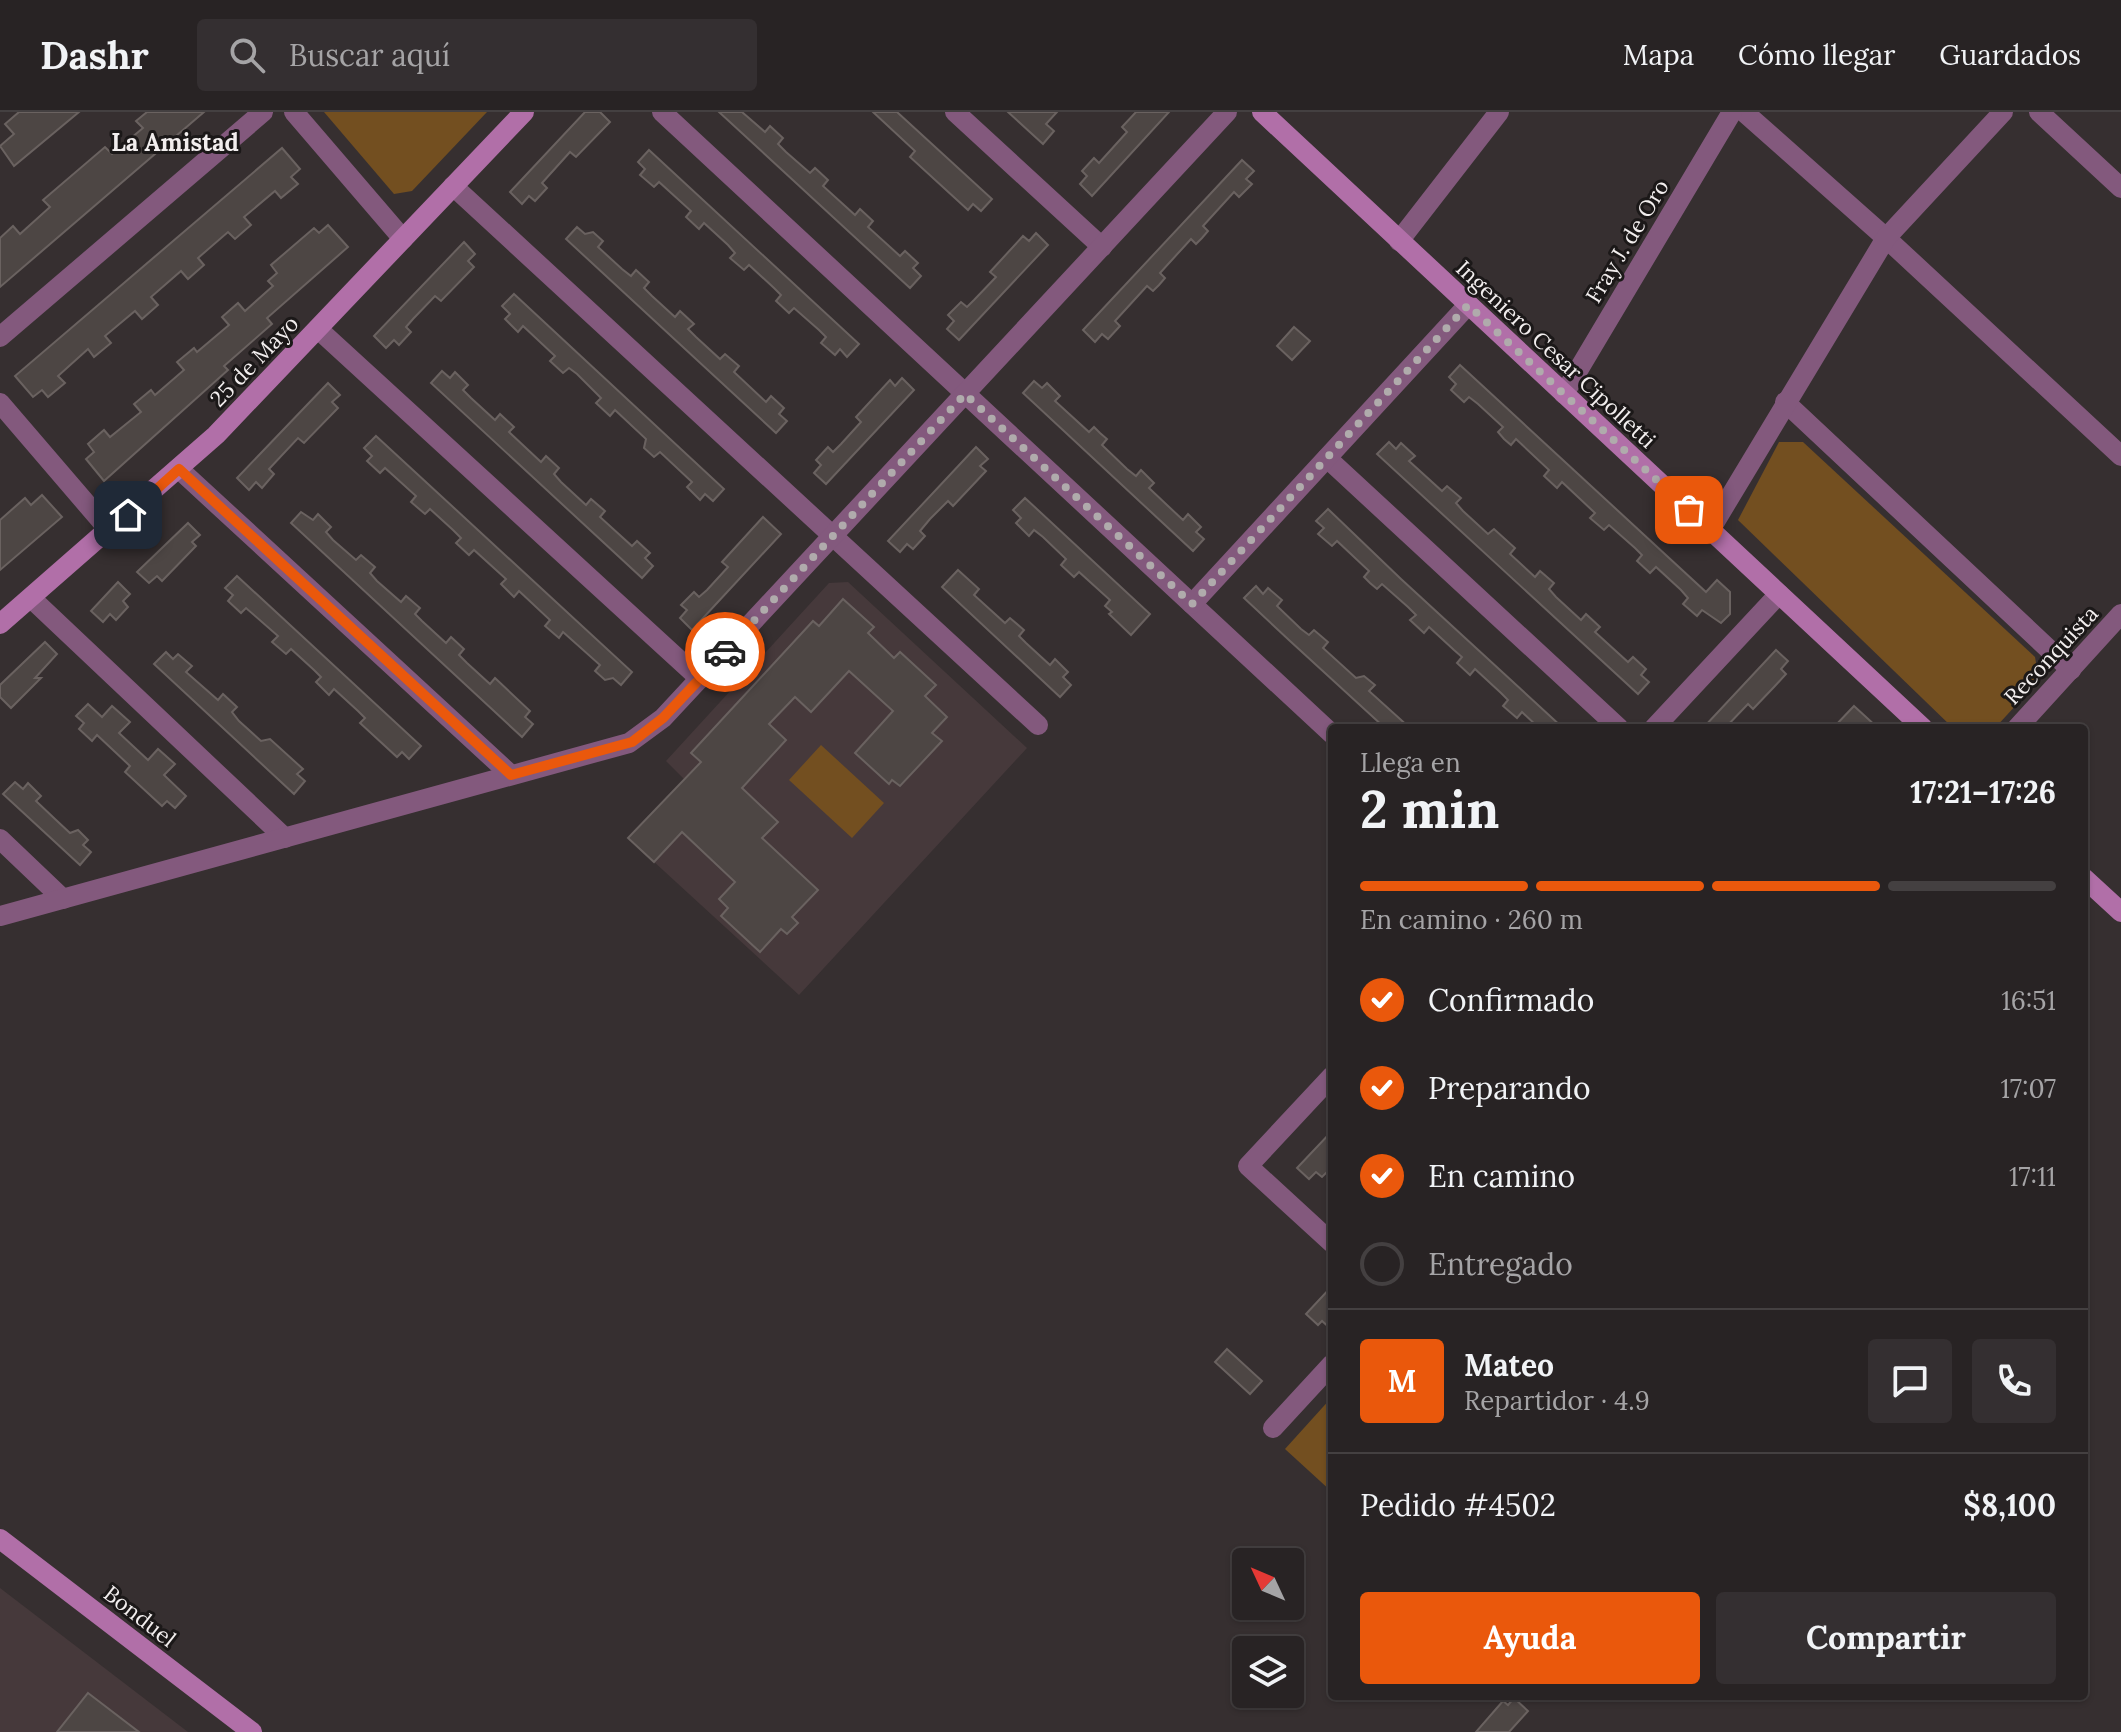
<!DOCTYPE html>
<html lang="es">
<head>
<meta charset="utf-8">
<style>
	body { margin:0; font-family:Lora,serif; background:#342f31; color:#f1f3f6; height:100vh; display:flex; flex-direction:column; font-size:30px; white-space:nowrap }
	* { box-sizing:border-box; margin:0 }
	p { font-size:26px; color:#a5a4a6 }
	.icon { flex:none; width:44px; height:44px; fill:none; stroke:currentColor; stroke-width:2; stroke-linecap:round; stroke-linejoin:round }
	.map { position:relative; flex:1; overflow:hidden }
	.sheet { position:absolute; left:1328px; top:612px; width:760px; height:976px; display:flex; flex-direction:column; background:#282324; border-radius:8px; box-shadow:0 2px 6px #0004,0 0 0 2px #444041 }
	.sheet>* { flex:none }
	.needle { width:52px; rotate:314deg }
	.controls { position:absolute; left:1232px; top:1436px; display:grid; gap:16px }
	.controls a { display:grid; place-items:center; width:72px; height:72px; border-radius:8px; background:#282324; box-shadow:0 2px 6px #0004,0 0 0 2px #444041; font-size:40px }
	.pin { position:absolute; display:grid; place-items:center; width:68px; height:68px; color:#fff; margin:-34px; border-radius:16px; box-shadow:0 4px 12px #0006 }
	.courier { position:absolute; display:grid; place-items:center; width:80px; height:80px; margin:-40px; border:6px solid #ea580c; border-radius:50%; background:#fff; color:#222; box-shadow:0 2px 10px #0007 }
	.overview em { font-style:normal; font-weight:700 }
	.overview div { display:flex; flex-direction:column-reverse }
	.overview { display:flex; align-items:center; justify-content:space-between; height:136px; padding:0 32px }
	h1 { font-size:52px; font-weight:700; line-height:60px }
	.bar { display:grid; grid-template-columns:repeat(4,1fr); gap:12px 8px; align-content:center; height:96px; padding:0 32px }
	.bar i { height:10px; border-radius:6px; background:#444041 }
	.bar .on { background:#ea580c }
	.bar p { grid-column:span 4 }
	.line { display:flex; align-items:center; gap:20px; padding:0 32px; border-top:2px solid #444041 }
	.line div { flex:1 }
	.round { display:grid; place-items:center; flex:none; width:84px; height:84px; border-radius:8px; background:#342f31 }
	ol { padding:0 32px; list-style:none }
	li { display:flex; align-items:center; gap:24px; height:88px }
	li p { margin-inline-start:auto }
	li .icon { padding:8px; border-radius:50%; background:#ea580c; color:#fff; stroke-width:4 }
	li:last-child { color:#a5a4a6 }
	li i { width:44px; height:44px; border:4px solid #444041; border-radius:50% }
	.action { display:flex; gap:16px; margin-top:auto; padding:16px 32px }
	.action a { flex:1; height:92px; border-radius:8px; background:#ea580c; color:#fff; font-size:32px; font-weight:700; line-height:92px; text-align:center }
	.action a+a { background:#342f31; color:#f1f3f6 }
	header { display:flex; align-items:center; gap:48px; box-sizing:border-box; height:112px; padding:0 40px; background:#282324; border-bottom:2px solid #444041 }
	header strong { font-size:38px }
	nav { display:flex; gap:44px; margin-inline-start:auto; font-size:28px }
	.search { width:560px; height:72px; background:#342f31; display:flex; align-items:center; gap:20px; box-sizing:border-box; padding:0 28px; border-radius:8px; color:#a5a4a6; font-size:30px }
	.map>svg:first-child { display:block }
	.built { fill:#46393b }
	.green { fill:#734f20 }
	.building { fill:#4d4644; stroke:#6a6260; stroke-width:2 }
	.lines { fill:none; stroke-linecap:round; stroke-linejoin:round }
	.street { stroke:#83597d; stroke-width:20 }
	.secondary { stroke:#b16fa8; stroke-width:20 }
	.done { stroke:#b0abac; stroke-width:8; stroke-dasharray:0 14.4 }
	.route { stroke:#ea580c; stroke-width:10 }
	.labels { text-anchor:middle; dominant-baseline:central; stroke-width:6; stroke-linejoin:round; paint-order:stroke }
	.street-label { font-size:22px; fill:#f2eeee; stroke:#1b1818 }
	.neighbourhood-label { font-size:24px; font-weight:bold; fill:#f2eeee; stroke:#1b1818 }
</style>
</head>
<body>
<header>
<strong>Dashr</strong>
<div class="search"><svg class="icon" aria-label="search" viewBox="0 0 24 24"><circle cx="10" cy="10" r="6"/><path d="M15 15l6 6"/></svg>Buscar aquí</div>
<nav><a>Mapa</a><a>Cómo llegar</a><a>Guardados</a></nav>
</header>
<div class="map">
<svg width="2121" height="1620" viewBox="0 0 2121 1620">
	<rect width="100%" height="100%" fill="#362f30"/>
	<!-- built -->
	<g class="built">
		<path d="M848,470L1027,636L799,883L628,726L684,667L666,649L829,471Z"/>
		<path d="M0,1476L188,1620H0Z"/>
	</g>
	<!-- green -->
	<g class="green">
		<path d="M324,0H487L412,79L394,82Z"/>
		<path d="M1779,330H1803L2035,545L2039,568L1995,616H1953L1738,408Z"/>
		<path d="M821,633L884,691L852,726L789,668Z"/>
		<path d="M1332,1285V1380L1285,1337Z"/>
	</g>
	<!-- building -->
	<g class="building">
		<path d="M19,0H79L14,54L0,34L14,22L5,12Z"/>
		<path d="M147,0H204L0,175V126L13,114L20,122L50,95L43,88L105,35L112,42L143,16L136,9Z"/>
		<path d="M585,0H600L610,10L576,45L570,40L542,71L547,76L535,89L529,84L522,92L510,80Z"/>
		<path d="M719,0H742L765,20L770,14L783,26L778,32L786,40L810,61L815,56L828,68L823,74L855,103L860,97L873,109L868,115L900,144L905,139L918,151L913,156L921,164L910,176Z"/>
		<path d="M873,0H897L992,87L981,99L973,92L968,98L910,45L915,39Z"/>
		<path d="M1008,0H1057L1046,12L1054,19L1043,32Z"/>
		<path d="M1136,0H1169L1092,84L1080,72L1087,64L1082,59L1094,46L1099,51L1127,20L1122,15Z"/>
		<path d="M282,36L300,57L291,65L298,72L281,86L275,79L244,105L251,113L235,127L228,120L198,146L204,153L188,167L181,159L151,185L158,193L142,207L135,199L105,224L111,231L94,245L88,237L58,264L65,271L48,285L42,278L33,285L15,264Z"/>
		<path d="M649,38L859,232L847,245L840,237L835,243L821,231L826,225L819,218L794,196L789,201L776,189L781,183L774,176L749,153L744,158L730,146L735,141L728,133L704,111L699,117L686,105L691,99L659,70L654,75L640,63L645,57L638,50Z"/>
		<path d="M1242,48L1254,59L1246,67L1252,72L1239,85L1234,80L1203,114L1208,119L1202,126L1196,132L1191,127L1160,161L1165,166L1159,173L1153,179L1147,174L1115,209L1120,214L1108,227L1102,222L1095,230L1083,218Z"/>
		<path d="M328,113L348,135L267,206L272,212L224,254L228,258L104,369L86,347L94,340L88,332L104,318L110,325L141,300L134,292L151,278L155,283L184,258L177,250L194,236L197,240L229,213L222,205L238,191L245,199L273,174L268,169L277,161L271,153L314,116L319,121Z"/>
		<path d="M577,115L585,122L593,120L603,129L598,135L622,157L631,164L636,158L649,170L644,176L652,184L675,205L680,199L694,212L688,217L696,225L720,247L725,242L739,254L734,260L766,290L771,284L784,296L779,302L787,309L776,321L566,127Z"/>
		<path d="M1036,121L1048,133L959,228L947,217L954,209L948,203L961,190L967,195L974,188L996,165L990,160L1023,124L1029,129Z"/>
		<path d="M464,130L475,142L468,149L474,155L441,189L435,184L413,207L406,215L411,220L399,233L394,228L386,236L374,224Z"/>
		<path d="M514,182L724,377L713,389L705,382L700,388L687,375L692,370L660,340L654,345L644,336L646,327L615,298L610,304L596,291L601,286L577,262L569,256L563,261L550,249L555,244L523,214L518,220L505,207L510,202L502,194Z"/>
		<path d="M1294,215L1310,229L1292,248L1277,234Z"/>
		<path d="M1460,253L1706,480L1717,468L1730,480V502L1721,511L1702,498L1697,504L1683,492L1688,486L1681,478L1656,455L1650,461L1637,449L1642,443L1635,436L1609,413L1604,418L1590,406L1595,401L1562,370L1557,376L1544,364L1549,358L1516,327L1511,333L1504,327L1498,320L1503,315L1478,292L1469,285L1464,290L1451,278L1456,272L1449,265Z"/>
		<path d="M442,259L450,266L455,260L468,273L463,278L471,286L495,308L500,302L514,315L509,320L541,350L546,344L559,356L554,362L561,370L586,393L591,387L605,399L600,405L632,434L637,429L650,441L645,446L653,454L642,466L431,271Z"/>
		<path d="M902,266L914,278L826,372L814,361L821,353L816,348L828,335L833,340L841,332L861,310L856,305L890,268L895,274Z"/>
		<path d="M1034,269L1042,276L1047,271L1060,284L1055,289L1089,320L1094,315L1100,321L1107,327L1102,333L1127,357L1136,364L1141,358L1154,371L1149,376L1167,393L1183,408L1188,402L1201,415L1196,420L1204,427L1193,439L1023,281Z"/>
		<path d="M328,271L340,283L332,290L338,296L304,331L298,326L269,357L274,362L262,376L256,370L249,378L237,366Z"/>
		<path d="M376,324L632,560L621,573L613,566L605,568L595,559L600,553L563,520L559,526L545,514L550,508L519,479L514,485L501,472L506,467L474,438L469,443L456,431L461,426L453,418L430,397L425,402L411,390L416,384L385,356L380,361L367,349L372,344L364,336Z"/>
		<path d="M1389,330L1396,337L1401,331L1415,344L1409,349L1442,379L1447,374L1461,386L1456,391L1463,399L1488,422L1494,417L1515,436L1510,442L1535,465L1540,459L1554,471L1549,477L1556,485L1581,508L1586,502L1600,515L1595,520L1628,550L1633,545L1646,557L1641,563L1649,570L1638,582L1377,342Z"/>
		<path d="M976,335L988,347L980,354L986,359L953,394L948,389L930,407L920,419L925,424L913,437L907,432L900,440L888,429Z"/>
		<path d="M42,383L62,405L0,458V408L25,386L31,393Z"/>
		<path d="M1025,386L1150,502L1131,523L1109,502L1112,500L1105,494L1110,488L1079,460L1074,465L1061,453L1066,447L1043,425L1034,418L1029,424L1016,411L1021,406L1013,398Z"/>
		<path d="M1328,397L1401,467L1563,616H1539L1522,600L1517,606L1503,594L1508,588L1501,581L1475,557L1470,563L1457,551L1462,545L1454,538L1429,515L1424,521L1410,508L1416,503L1408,495L1382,472L1377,477L1370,471L1364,465L1369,459L1337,429L1332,434L1318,422L1324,416L1316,409Z"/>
		<path d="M301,400L313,408L318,402L331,415L326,420L333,428L356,448L361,443L375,455L370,461L377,469L401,490L406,484L420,496L415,502L422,509L446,531L451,525L464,537L459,543L467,551L490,572L495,566L530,599L525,605L533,612L522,625L291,411Z"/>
		<path d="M763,405L781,422L692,518L680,506L687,498L681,493L694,480L699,485L707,478L728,455L722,450Z"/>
		<path d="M188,411L200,423L192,430L196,434L162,469L157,464L149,471L137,460Z"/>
		<path d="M958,458L979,477L974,483L1005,511L1010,506L1024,518L1019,524L1026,531L1050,553L1055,547L1068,560L1063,565L1071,573L1060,585L942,475Z"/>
		<path d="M237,464L421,634L409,647L402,640L397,645L360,611L365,606L358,599L334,577L329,583L316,570L321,565L314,558L291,537L286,542L272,530L278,524L246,496L241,501L228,489L233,483L225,476Z"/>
		<path d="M118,470L130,482L123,489L128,495L116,508L110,502L103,510L91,499Z"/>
		<path d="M1256,474L1263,482L1268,476L1282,488L1277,494L1301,517L1309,523L1314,518L1328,530L1323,536L1356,566L1364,564L1375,573L1369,579L1410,616H1385L1290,529L1244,486Z"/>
		<path d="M843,487L874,515L868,521L894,546L900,540L936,573L925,584L947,605L932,621L942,629L900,674L892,668L889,672L855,641L893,599L849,559L811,600L795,585L769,612L786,628L742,676L778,710L762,726L818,778L792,805L798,811L787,822L781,817L760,840L721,804L728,796L719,787L735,770L682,720L654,750L628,726L701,650L691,641L813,509L819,514Z"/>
		<path d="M45,530L57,542L35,566H41L11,596L0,585V573Z"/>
		<path d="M1776,538L1788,549L1781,557L1786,562L1774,575L1753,597L1748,592L1725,616H1703Z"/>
		<path d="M166,540L173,547L178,542L192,554L186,560L218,588L223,582L237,595L232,600L239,609L261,629L270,627L303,657L297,662L305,669L294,682L154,552Z"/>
		<path d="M88,592L102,605L112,594L130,610L119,621L148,648L158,637L175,652L164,663L186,684L175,696L167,689L162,694L125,660L130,654L97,623L92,629L79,617L84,611L76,604Z"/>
		<path d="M1854,594L1878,616H1833Z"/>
		<path d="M15,670L23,677L28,671L41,684L36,689L55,707L70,721L78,718L88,728L83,733L91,740L80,753L3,682Z"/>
		<path d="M1332,1019V1055L1322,1065L1316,1060L1309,1067L1297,1056Z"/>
		<path d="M1332,1174V1218L1322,1209L1318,1213L1306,1202Z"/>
		<path d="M1227,1237L1262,1269L1250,1282L1215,1250Z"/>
		<path d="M88,1581L139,1620H57Z"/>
		<path d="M1514,1586L1528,1599L1509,1620H1476L1503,1589L1508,1593Z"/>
	</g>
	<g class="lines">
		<!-- street -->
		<g class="street">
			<path d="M294,0L403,127"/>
			<path d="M662,0L1332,622"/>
			<path d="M955,0L1102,135"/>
			<path d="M1744,0L1886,126L2121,344"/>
			<path d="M2039,0L2121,76"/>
			<path d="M453,74L1038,613"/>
			<path d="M1399,129L1499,0"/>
			<path d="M318,217L700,567"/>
			<path d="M0,225L263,0"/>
			<path d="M1564,282L1732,0"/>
			<path d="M1785,290L2071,558"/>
			<path d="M0,291L109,418"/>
			<path d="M1327,346L1619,616"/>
			<path d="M179,357L511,663"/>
			<path d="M1710,418L1886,126L2003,0"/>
			<path d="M31,486L285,726"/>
			<path d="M1192,492L1468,193"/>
			<path d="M1654,616L1779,482"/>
			<path d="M2017,616L2121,502"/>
			<path d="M0,727L63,787"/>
			<path d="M0,804L629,631L663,606L1227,0"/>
			<path d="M1332,964L1248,1054L1332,1131"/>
			<path d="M1273,1316L1332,1252"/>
		</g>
		<!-- secondary -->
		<g class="secondary">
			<path d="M1262,0L1923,616"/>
			<path d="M0,512L216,323L524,0"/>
			<path d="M2084,766L2121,800"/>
			<path d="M0,1427L252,1620"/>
		</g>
	</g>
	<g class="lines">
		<!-- done -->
		<path class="done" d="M725,540L965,282L1192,492L1468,193L1689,398"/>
		<!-- route -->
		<path class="route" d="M128,403L179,357L511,663L632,630L663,606L725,540"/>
	</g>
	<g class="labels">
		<!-- street labels -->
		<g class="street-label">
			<text transform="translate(1627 129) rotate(-59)">Fray J. de Oro</text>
			<text transform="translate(1556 242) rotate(43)">Ingeniero Cesar Cipolletti</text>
			<text transform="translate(254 249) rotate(-46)">25 de Mayo</text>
			<text transform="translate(2051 543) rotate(-47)">Reconquista</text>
			<text transform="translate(140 1504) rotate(38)">Bonduel</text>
		</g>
		<!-- neighbourhood labels -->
		<g class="neighbourhood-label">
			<text x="175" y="30">La Amistad</text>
		</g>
	</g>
</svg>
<div class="controls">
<a><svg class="needle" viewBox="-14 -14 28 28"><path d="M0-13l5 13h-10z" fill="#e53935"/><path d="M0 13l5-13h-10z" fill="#a5a4a6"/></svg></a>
<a><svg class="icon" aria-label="layers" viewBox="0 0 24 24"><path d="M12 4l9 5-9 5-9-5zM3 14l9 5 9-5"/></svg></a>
</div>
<div class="pin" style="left:1689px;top:398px;background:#ea580c"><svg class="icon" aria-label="bag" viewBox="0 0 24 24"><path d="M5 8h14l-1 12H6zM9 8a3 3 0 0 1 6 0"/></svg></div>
<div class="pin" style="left:128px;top:403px;background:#1f2937"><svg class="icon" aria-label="home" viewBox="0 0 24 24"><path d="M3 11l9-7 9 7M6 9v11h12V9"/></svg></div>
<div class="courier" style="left:725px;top:540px"><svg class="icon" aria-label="car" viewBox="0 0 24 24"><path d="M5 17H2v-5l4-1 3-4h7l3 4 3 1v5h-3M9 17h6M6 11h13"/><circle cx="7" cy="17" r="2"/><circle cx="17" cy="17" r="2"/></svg></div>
<section class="sheet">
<div class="overview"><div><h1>2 min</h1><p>Llega en</p></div><em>17:21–17:26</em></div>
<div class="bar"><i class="on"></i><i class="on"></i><i class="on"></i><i></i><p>En camino · 260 m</p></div>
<ol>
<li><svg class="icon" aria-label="check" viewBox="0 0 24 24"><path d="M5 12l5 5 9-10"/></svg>Confirmado<p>16:51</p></li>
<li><svg class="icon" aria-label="check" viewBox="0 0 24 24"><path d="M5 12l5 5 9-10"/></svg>Preparando<p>17:07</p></li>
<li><svg class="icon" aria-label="check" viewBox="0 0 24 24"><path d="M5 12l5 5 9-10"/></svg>En camino<p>17:11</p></li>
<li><i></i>Entregado</li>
</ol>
<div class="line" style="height:144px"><b class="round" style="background:#ea580c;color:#fff">M</b><div><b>Mateo</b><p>Repartidor · 4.9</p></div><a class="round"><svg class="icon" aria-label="chat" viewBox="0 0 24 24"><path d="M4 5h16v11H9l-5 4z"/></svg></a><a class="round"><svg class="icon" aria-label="phone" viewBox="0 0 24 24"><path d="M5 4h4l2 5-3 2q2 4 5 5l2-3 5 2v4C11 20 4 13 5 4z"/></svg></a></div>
<div class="line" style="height:104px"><div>Pedido #4502</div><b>$8,100</b></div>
<div class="action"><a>Ayuda</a><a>Compartir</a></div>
</section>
</div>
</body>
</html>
